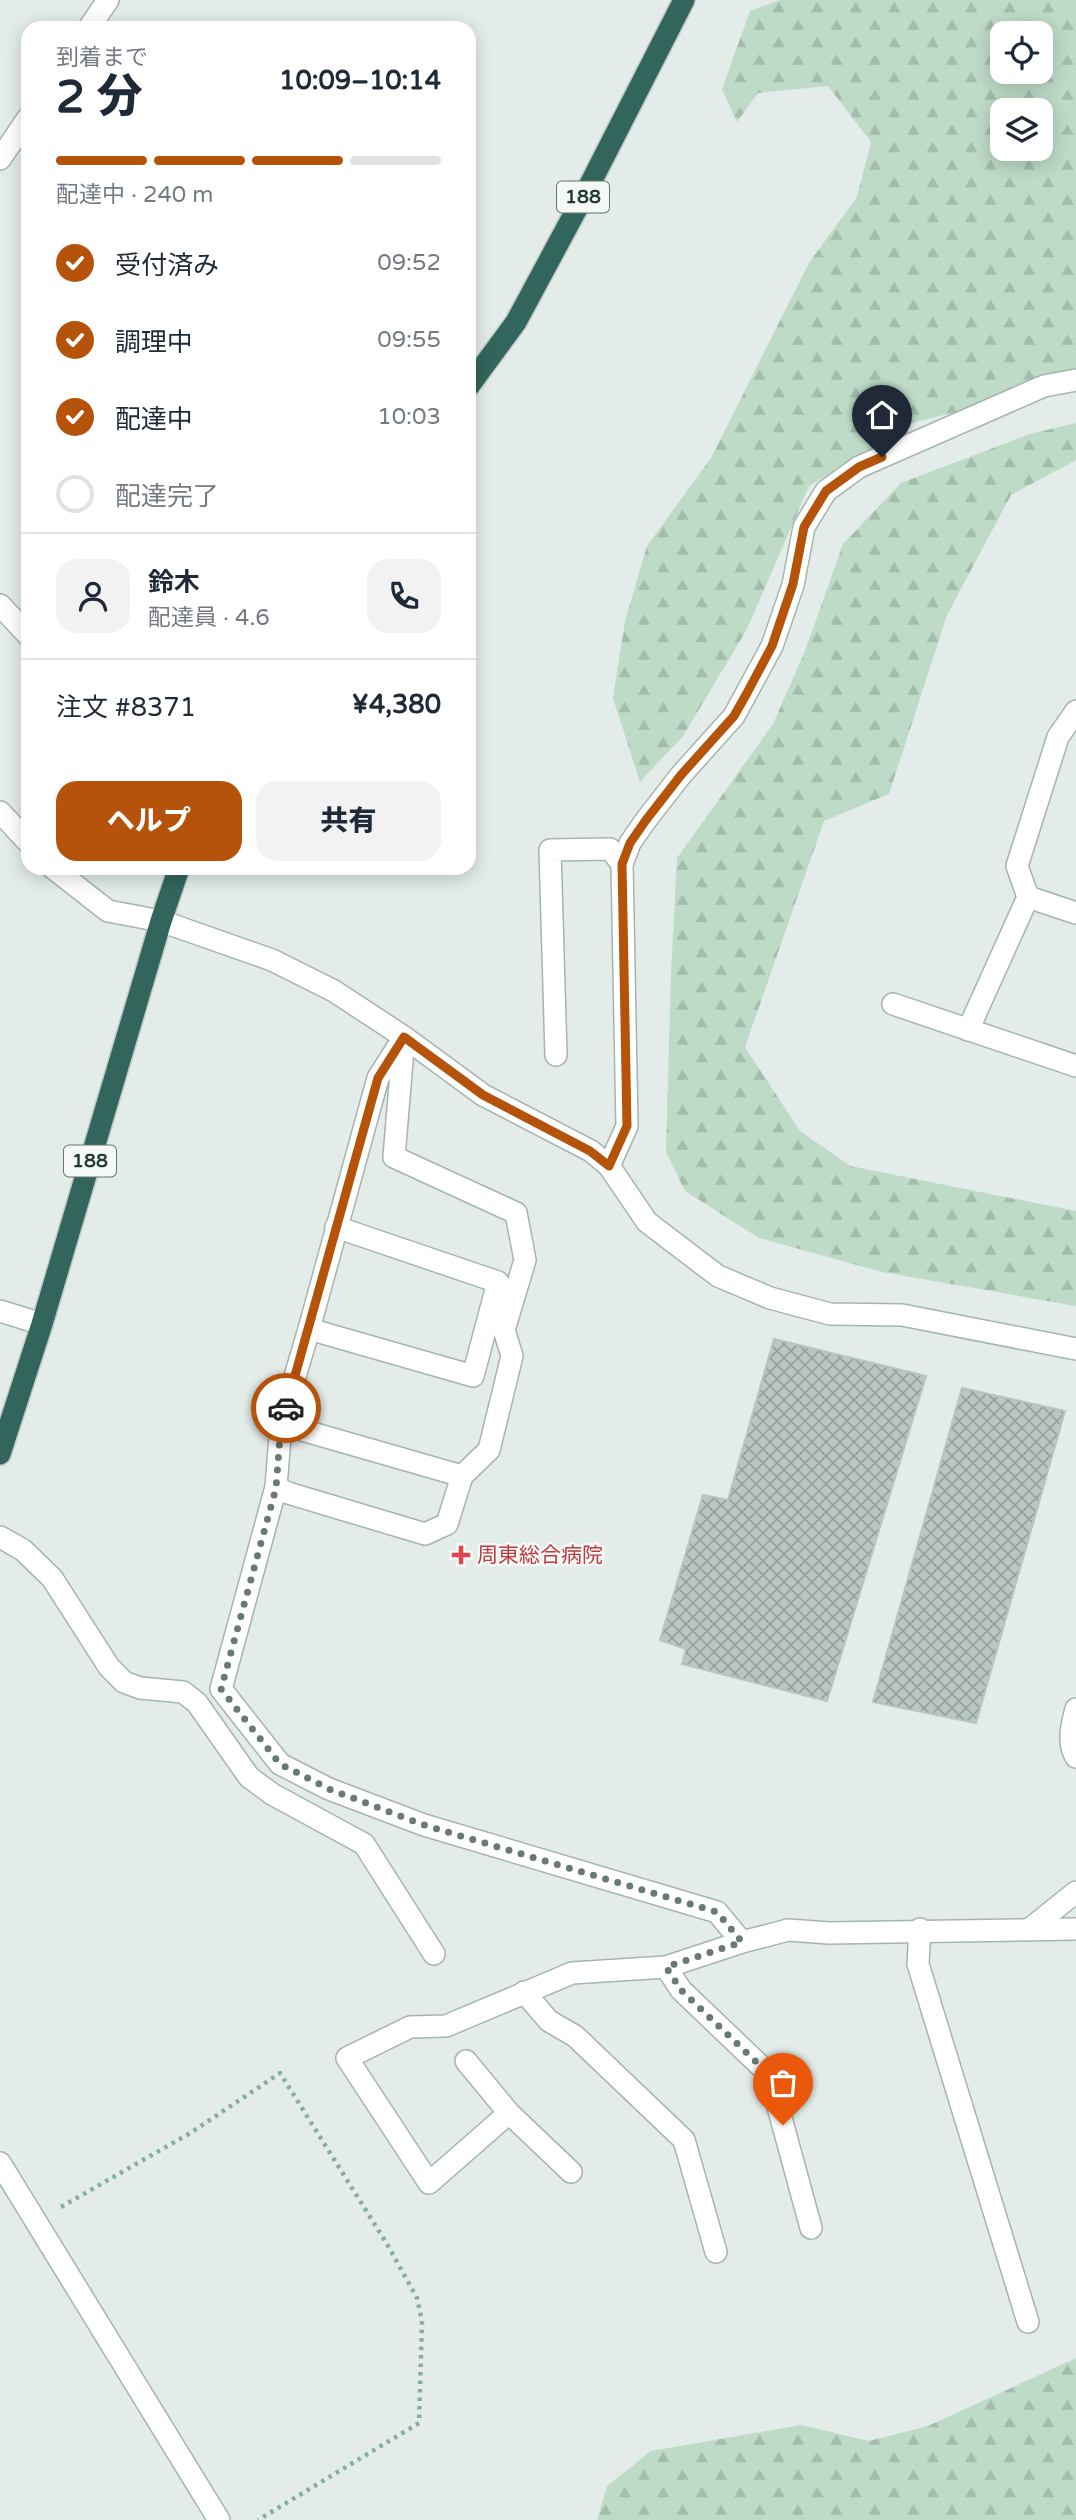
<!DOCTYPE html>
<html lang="ja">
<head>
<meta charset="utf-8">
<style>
	body { margin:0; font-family:"Varela Round","Noto Sans JP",sans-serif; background:#f2f2f3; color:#1f2937; height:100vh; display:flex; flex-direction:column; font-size:26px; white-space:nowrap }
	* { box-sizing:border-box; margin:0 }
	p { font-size:23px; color:#747a83 }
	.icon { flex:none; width:38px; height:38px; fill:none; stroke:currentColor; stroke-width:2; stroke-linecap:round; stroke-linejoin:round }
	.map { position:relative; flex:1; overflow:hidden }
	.panel { position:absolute; left:21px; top:21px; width:455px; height:854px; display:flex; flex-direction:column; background:#fff; border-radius:21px; box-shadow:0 4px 18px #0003 }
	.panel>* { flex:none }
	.buttons { position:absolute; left:990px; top:21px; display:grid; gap:14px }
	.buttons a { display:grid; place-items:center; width:63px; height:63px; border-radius:14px; background:#fff; box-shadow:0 4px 18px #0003; font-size:35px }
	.pin { position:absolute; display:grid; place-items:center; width:60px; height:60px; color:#fff; margin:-72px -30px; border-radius:50% 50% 50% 0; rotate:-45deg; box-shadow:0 0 7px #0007 }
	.pin .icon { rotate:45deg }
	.courier { position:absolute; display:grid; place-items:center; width:70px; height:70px; margin:-35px; border:5px solid #b45309; border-radius:50%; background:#fff; color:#222; box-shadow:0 2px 9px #0007 }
	.headline em { font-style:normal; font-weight:800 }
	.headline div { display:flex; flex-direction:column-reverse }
	.headline { display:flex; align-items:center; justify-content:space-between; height:119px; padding:0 35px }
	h1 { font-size:46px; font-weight:800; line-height:52px }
	.bar { display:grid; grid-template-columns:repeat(4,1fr); gap:10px 7px; align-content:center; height:84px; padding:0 35px }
	.bar i { height:9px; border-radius:5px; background:#e0e1e3 }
	.bar .on { background:#b45309 }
	.bar p { grid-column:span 4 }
	.line { display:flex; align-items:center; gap:18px; padding:0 35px; border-top:2px solid #e0e1e3 }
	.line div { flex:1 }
	.round { display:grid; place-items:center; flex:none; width:74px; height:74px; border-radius:21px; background:#f2f2f3 }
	ol { padding:0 35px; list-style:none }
	li { display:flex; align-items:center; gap:21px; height:77px }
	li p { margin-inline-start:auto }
	li .icon { padding:7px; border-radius:50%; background:#b45309; color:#fff; stroke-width:4 }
	li:last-child { color:#747a83 }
	li i { width:38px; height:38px; border:4px solid #e0e1e3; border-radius:50% }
	.button { display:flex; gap:14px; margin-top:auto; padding:14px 35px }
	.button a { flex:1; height:80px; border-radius:21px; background:#b45309; color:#fff; font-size:28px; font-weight:800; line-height:80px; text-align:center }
	.button a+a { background:#f2f2f3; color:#1f2937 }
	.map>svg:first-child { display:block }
	.forest { fill:url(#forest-firs); fill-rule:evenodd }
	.building { fill:url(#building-cross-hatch); stroke:#b6c5bf; stroke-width:2 }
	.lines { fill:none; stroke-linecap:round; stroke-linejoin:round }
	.minor-casing { stroke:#a6b4af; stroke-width:24 }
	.highway-casing { stroke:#c2c8c7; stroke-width:24 }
	.path { stroke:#86ada2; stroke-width:4.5; stroke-dasharray:3.5 5; stroke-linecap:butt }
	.minor { stroke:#fff; stroke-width:21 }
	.highway { stroke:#32665d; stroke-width:21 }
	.done { stroke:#677a75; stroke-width:7; stroke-dasharray:0 12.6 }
	.route { stroke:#b45309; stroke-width:9 }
	.health-dot { fill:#e0444e; stroke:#f4f9f6; stroke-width:2.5 }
	.labels { text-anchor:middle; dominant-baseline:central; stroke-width:5; stroke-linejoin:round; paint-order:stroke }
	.shield { fill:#f4f9f6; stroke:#627570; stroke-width:2 }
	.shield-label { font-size:19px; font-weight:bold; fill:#243c37 }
	.health-label { font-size:21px; fill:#be3a42; stroke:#f4f9f6; text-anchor:start }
</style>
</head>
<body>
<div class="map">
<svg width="1076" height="2520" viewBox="0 0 1076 2520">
	<defs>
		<pattern id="forest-firs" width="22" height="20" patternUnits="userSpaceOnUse" patternTransform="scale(1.75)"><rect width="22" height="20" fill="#bedbc7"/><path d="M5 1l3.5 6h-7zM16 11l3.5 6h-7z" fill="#a3bdac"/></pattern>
		<pattern id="building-cross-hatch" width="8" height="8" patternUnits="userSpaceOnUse" patternTransform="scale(1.75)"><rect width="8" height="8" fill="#b9c6c1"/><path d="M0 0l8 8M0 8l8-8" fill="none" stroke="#96a29e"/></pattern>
	</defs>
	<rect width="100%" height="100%" fill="#e3ece8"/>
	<!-- forest -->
	<g class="forest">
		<path d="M780,0H1076V383L915,422L809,486L747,629L683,736L640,782L613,698L625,621L647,546L711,458L809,263L857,197L871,142L828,86L758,93L737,122L722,89L750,11ZM1003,33H1041V72H1003ZM1003,110H1041V149H1003Z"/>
		<path d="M1076,423V460L1011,495L947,615L889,794L824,821L745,1047L800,1131L850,1166L1076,1211V1306L882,1272L759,1238L685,1191L666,1152L671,973L677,858L773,724L805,651L843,544L901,483L1030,434Z"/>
		<path d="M1076,2358V2520H597L607,2486L651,2451L801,2425L869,2441L928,2426Z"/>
	</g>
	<!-- building -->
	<g class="building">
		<path d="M774,1339L926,1376L827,1701L682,1664L686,1649L660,1640L703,1495L728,1500Z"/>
		<path d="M962,1388L1065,1411L976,1723L873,1702Z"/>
	</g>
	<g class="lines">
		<!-- minor casing -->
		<g class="minor-casing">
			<g id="minor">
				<path d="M89,28L108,0"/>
				<path d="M0,159L28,118"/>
				<path d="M0,605L28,635"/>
				<path d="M0,812L28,842"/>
				<path d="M53,868L108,911L161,921L272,960L334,991L404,1037L483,1095L591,1151L609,1166L627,1126L622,864L630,843L646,820L681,775L734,716L772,646L793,585L804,527L826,491L859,467L1044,386L1076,380"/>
				<path d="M1028,897L1076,913"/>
				<path d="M893,1004L1076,1066"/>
				<path d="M968,1030L1028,897L1017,866L1058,737L1076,711"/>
				<path d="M404,1037L394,1157L516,1213L525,1260L504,1330L512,1356L489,1450L462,1476L281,1424L309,1329L378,1078Z"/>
				<path d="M556,1055L550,850L610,849L622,864"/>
				<path d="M609,1166L647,1222L718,1276L770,1298L830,1314L902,1315L1076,1349"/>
				<path d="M0,1311L42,1324"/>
				<path d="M309,1329L473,1376L498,1282L336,1227"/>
				<path d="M281,1424L276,1487L221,1689L280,1764L329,1789L424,1825L717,1912L742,1942L788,1930L829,1933L1076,1929"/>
				<path d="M276,1487L288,1493L425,1534L447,1524L462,1476"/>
				<path d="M0,1537L23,1550L52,1578L109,1667L124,1682L140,1688L183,1692L197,1703L249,1777L272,1794L364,1844L434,1954"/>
				<path d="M1076,1709C1072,1724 1067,1743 1076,1757"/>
				<path d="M1031,1928L1076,1892"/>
				<path d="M920,1929L918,1964L1028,2322"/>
				<path d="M666,1967L681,1990L769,2074L811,2228"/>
				<path d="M524,1992L549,2021L575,2036L684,2140L716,2252"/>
				<path d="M466,2061L509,2113L571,2172"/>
				<path d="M509,2113L429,2183L347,2058L410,2027L446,2026L572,1973L666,1967L742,1942"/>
				<path d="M0,2163L219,2520"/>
			</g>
		</g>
		<!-- highway casing -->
		<g class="highway-casing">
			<g id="highway">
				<path d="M469,386L516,322L587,190L684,0"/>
				<path d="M0,1454L42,1324L161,921L179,868"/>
			</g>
		</g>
		<!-- path -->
		<path class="path" d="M61,2207L192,2132L280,2073L387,2244L417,2298L422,2321L419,2423L258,2520"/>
		<!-- minor -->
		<use href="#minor" class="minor"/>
		<!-- highway -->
		<use href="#highway" class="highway"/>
	</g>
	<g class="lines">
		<!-- done -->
		<path class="done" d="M286,1408L281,1424L276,1488L221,1689L280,1764L329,1789L424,1825L717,1912L742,1942L666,1967L681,1990L769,2074L783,2125"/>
		<!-- route -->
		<path class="route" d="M286,1408L378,1078L404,1037L483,1095L590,1151L609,1166L627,1126L622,864L630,843L646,820L681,775L734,716L747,693L772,646L793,584L804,527L826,491L859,467L882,457"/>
	</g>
	<!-- markers -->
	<path class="health-dot" d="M457.5 1544.5h7v7h7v7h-7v7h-7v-7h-7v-7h7z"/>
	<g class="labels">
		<!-- shield labels -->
		<g class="shield">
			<rect x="557" y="181.5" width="52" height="31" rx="5"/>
			<rect x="64" y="1145.5" width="52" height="31" rx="5"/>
		</g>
		<g class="shield-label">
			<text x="583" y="197">188</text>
			<text x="90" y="1161">188</text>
		</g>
		<!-- health labels -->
		<g class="health-label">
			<text x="477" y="1555">周東総合病院</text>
		</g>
	</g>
</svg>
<div class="buttons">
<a><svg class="icon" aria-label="locate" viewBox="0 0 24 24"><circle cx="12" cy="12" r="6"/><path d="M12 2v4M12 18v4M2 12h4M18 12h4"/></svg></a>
<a><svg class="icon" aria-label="layers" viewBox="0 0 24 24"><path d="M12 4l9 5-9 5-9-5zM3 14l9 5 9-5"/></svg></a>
</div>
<div class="pin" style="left:783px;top:2125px;background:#ea580c"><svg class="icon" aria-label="bag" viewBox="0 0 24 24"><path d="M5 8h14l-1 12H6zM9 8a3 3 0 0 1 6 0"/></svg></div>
<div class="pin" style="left:882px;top:457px;background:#1f2937"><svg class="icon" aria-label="home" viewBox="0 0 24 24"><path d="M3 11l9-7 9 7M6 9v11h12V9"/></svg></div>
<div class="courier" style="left:286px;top:1408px"><svg class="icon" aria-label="car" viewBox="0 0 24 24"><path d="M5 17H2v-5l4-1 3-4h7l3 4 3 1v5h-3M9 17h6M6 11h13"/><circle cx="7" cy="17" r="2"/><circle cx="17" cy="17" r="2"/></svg></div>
<section class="panel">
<div class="headline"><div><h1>2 分</h1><p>到着まで</p></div><em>10:09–10:14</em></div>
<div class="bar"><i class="on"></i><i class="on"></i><i class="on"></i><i></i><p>配達中 · 240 m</p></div>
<ol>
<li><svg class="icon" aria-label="check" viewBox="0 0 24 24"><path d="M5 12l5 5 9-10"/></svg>受付済み<p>09:52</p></li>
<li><svg class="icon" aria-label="check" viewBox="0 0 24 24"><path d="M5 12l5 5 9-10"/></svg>調理中<p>09:55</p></li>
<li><svg class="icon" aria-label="check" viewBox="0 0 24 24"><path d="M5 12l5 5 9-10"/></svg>配達中<p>10:03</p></li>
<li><i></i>配達完了</li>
</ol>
<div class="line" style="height:126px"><a class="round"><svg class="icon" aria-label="person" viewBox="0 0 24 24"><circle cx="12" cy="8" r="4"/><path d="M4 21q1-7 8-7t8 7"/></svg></a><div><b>鈴木</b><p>配達員 · 4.6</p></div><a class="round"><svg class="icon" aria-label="phone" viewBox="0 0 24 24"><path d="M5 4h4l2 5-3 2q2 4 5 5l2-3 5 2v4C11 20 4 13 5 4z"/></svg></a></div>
<div class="line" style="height:91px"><div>注文 #8371</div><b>¥4,380</b></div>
<div class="button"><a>ヘルプ</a><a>共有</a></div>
</section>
</div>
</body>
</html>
